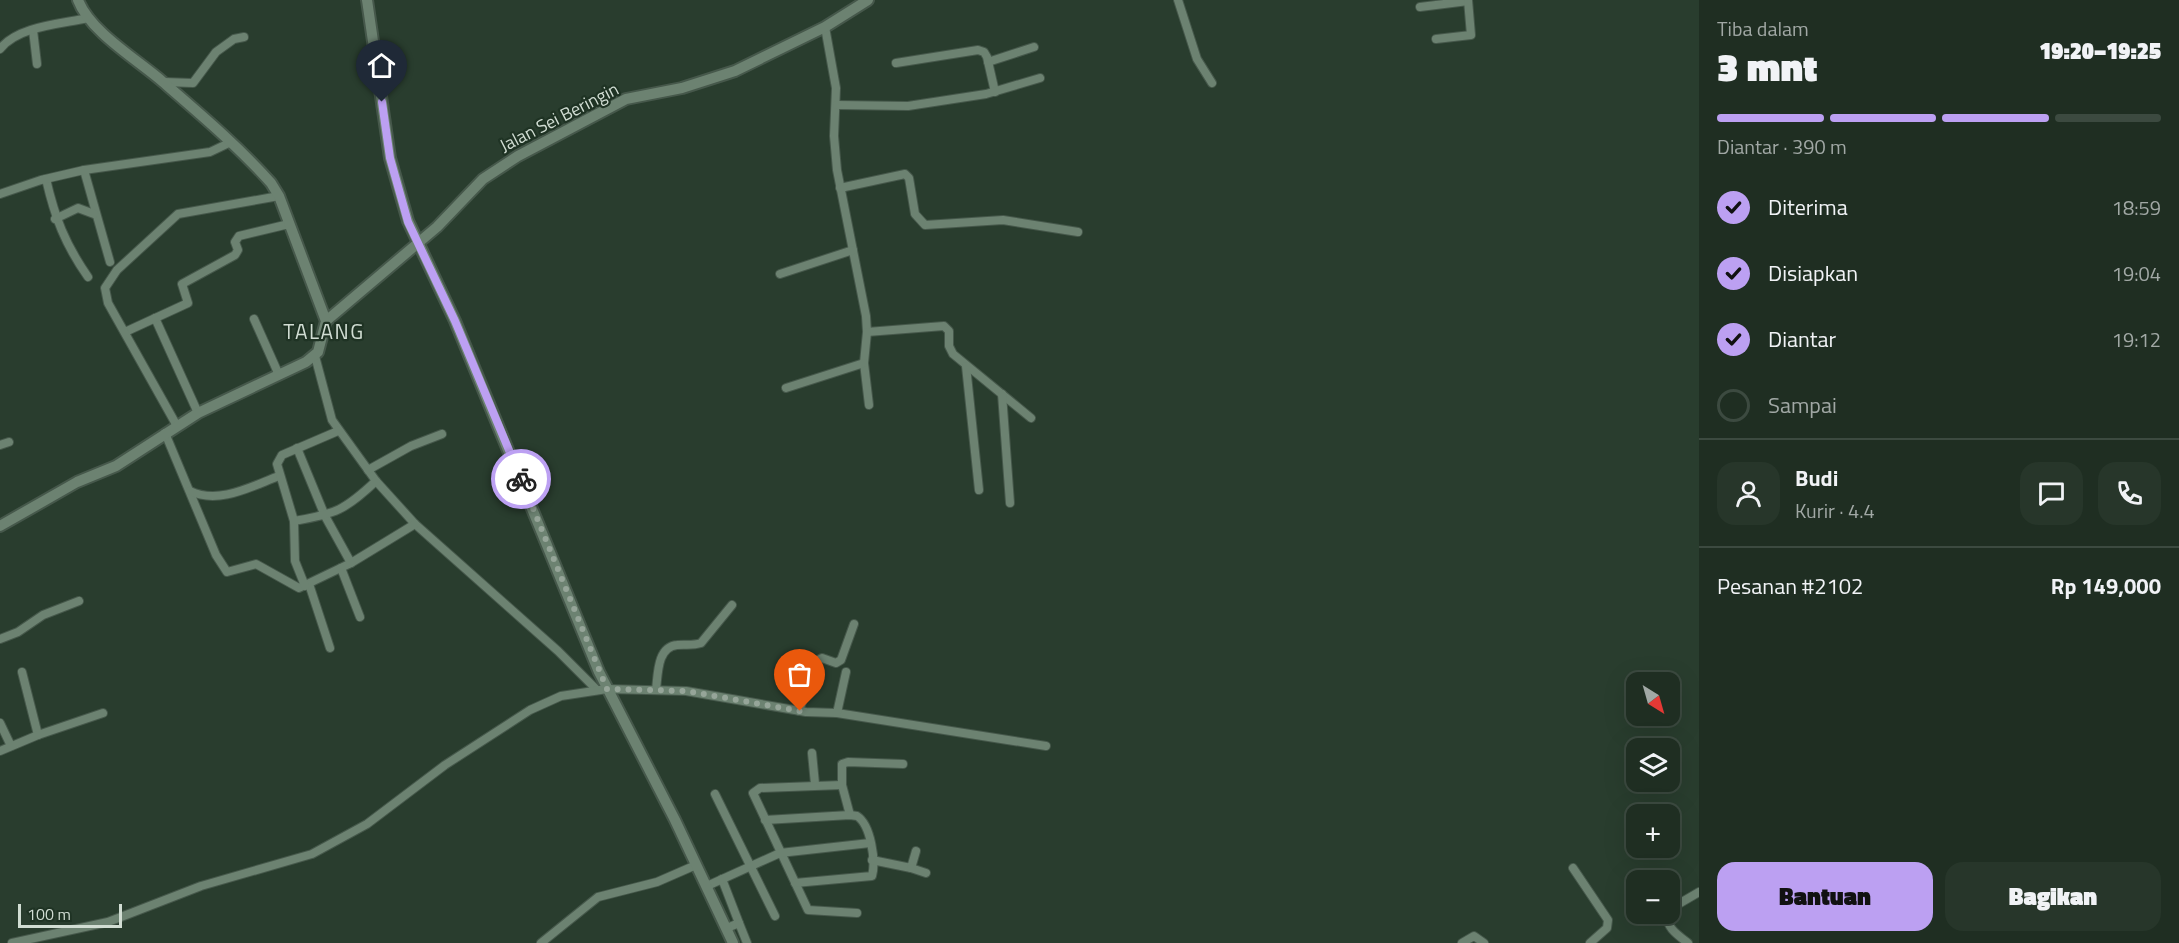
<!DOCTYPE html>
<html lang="id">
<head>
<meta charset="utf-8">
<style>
	body { margin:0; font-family:"Titillium Web",sans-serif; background:#27362a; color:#f1f3f6; height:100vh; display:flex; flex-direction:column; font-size:22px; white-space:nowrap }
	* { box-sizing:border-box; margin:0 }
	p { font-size:20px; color:#a1a8a5 }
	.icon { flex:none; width:33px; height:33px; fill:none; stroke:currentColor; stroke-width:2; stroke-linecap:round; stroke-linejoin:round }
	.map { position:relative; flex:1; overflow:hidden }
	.side { display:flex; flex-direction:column; background:#1f2e22; width:480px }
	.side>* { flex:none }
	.needle { width:39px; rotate:143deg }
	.controls { position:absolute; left:1626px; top:672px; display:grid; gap:12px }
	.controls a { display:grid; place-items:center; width:54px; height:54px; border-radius:12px; background:#1f2e22; box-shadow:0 6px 24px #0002,0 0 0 2px #3c4a40; font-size:30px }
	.scale { position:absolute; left:18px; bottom:15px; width:104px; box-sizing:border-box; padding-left:6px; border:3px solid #d1ddd3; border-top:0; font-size:16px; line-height:21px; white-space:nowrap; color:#d1ddd3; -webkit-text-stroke:4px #1f3324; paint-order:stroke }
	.pin { position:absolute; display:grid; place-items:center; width:51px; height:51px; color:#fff; margin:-62px -26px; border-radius:50% 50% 50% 0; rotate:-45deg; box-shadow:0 0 6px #0007 }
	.pin .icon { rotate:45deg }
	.courier { position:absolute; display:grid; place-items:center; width:60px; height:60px; margin:-30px; border:4px solid #bca0f2; border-radius:50%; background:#fff; color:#222; box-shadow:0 2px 8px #0007 }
	.head em { font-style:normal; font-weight:800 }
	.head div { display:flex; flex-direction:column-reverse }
	.head { display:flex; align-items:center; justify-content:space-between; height:102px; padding:0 18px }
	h1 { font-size:39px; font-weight:800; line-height:45px }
	.bar { display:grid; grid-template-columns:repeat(4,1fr); gap:9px 6px; align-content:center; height:72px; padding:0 18px }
	.bar i { height:8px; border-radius:4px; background:#3c4a40 }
	.bar .active { background:#bca0f2 }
	.bar p { grid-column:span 4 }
	.line { display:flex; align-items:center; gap:15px; padding:0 18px; border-top:2px solid #3c4a40 }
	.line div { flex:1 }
	.round { display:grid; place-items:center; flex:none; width:63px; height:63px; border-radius:18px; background:#27362a }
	ol { padding:0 18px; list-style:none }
	li { display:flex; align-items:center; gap:18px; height:66px }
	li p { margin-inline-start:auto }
	li .icon { padding:6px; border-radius:50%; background:#bca0f2; color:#111; stroke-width:4 }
	li:last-child { color:#a1a8a5 }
	li i { width:33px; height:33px; border:3px solid #3c4a40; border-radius:50% }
	.action { display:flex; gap:12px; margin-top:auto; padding:12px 18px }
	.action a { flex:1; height:69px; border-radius:18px; background:#bca0f2; color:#111; font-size:24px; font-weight:800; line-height:69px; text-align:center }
	.action a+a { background:#27362a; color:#f1f3f6 }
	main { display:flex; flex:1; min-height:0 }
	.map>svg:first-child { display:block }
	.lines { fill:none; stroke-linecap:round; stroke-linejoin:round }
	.minor-casing { stroke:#46584b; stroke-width:10 }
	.tertiary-casing { stroke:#46584b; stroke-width:14 }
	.minor { stroke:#6c8271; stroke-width:8 }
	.tertiary { stroke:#6c8271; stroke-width:10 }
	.done { stroke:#96a599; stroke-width:6; stroke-dasharray:0 10.8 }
	.route { stroke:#bca0f2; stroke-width:8 }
	.labels { text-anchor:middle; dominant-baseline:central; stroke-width:4.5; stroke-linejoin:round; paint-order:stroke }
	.street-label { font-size:18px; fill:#d1ddd3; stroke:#1f3324 }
	.quarter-label { font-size:21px; letter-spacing:1.5px; fill:#d1ddd3; stroke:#1f3324 }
</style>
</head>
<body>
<main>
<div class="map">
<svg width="1699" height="943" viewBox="0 0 1699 943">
	<rect width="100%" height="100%" fill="#293d2e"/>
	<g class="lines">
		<!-- minor casing -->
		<g class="minor-casing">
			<g id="minor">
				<path d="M1178,0L1197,59L1212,83"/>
				<path d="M1420,7L1468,1"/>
				<path d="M825,27L836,88L834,136L837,170L866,316L867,332L944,326L949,331V346L953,354L1031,418"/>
				<path d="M33,30L37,64"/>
				<path d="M1436,39L1471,35L1468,0"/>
				<path d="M0,49C18,26 61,24 88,18"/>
				<path d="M988,62L1034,47"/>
				<path d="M896,63L978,50L984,52L987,57L995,92"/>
				<path d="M164,82L193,83L216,52L234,39L244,37"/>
				<path d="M837,105L908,106L986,94L1040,78"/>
				<path d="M84,170L110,262"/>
				<path d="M46,179C55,218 65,244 88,277"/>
				<path d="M840,188L905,174L909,178L915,214L925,225L1003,220L1078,232"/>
				<path d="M0,194L41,180L84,170L210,152L229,143"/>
				<path d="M55,219L78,208L94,214"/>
				<path d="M780,274L853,250"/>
				<path d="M155,318L198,413"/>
				<path d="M254,319L279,375"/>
				<path d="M125,332L188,303L182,284L235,255L238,250L235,242L239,236L289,224"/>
				<path d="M867,332L864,363L869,405"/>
				<path d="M315,356L332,420L376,481L415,524L558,651L597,690"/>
				<path d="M966,366L979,490"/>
				<path d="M786,388L864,363"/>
				<path d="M1002,394L1010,503"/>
				<path d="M177,426L108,303L105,288L117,270L178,214L279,196"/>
				<path d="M165,433L216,555L227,572L256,564L299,588L351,563L415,524"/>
				<path d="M0,445L9,442"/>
				<path d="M297,448L325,516L351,563"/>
				<path d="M368,470L411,446L442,434"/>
				<path d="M190,491C219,505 252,486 279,476"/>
				<path d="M294,521C336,514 345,510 376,481"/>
				<path d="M341,568L360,617"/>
				<path d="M309,584L330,648"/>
				<path d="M305,586L295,561L294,521L277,464L282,455L338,431"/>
				<path d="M0,639L18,632L43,615L79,601"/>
				<path d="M22,672L38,735"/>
				<path d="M656,690C658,674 657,647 677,645C685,644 692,646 701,643L732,605"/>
				<path d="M799,711L816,661L822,658L836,663L841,660L854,624"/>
				<path d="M837,713L1046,746"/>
				<path d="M0,723L11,746"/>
				<path d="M0,751L38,735L103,713"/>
				<path d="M812,753L815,784"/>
				<path d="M842,785L760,788L753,793L808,910L857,913"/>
				<path d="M715,794L775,916"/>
				<path d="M850,815L842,785V764L848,762L903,764"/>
				<path d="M765,820L850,815L857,816C871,825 876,861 872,876L795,883"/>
				<path d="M872,860L911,868L916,851"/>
				<path d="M911,868L926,873"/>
				<path d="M1573,868L1608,920L1607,928L1590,943"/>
				<path d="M722,879L739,923L727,928"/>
				<path d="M707,886L780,853L870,843"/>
				<path d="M1670,909L1699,892"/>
				<path d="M1667,914C1666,928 1678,935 1688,943"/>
				<path d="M739,923L747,943"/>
				<path d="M12,943L108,922L201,886L312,854L367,824L445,765L530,710L561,696L607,689L686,691L806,712L837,713L846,672"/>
				<path d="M541,943L598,897L657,882L696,865"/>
				<path d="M1462,943L1474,936L1484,943"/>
			</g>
		</g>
		<!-- tertiary casing -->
		<g class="tertiary-casing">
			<g id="tertiary">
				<path d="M367,0L390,158L408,221L455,321L599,672L675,820L733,943"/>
				<path d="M326,321L437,227L483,179L518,156L626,99L682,88L735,71L825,27L868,0"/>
				<path d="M0,526L77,482L116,466L198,413L306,362L318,352L326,321L279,196L271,183C239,147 200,114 163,82C138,60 90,32 78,0"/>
			</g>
		</g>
		<!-- minor -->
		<use href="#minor" class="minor"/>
		<!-- tertiary -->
		<use href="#tertiary" class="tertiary"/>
	</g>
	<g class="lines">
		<!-- done -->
		<path class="done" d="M521,479L607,689L686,691L800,711"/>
		<!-- route -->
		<path class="route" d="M382,102L390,158L408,222L455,321L521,479"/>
	</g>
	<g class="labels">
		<!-- street labels -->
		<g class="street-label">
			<text transform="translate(559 117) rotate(-27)">Jalan Sei Beringin</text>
		</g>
		<!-- quarter labels -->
		<g class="quarter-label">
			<text x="324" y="331">TALANG</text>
		</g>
	</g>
</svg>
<div class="controls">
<a><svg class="needle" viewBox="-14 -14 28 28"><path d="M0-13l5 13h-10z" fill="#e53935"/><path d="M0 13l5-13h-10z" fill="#a1a8a5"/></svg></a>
<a><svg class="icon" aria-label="layers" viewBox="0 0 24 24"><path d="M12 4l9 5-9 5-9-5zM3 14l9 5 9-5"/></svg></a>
<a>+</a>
<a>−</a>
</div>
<div class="scale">100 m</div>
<div class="pin" style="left:800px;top:711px;background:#ea580c"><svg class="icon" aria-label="bag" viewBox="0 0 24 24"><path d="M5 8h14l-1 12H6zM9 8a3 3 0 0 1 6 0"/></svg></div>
<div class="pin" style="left:382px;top:102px;background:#1f2937"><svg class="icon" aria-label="home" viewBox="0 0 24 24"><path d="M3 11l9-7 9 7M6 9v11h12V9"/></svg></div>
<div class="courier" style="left:521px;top:479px"><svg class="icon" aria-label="bike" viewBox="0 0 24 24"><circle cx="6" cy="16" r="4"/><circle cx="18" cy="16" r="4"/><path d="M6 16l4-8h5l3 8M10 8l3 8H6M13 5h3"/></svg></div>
</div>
<section class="side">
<div class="head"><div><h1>3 mnt</h1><p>Tiba dalam</p></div><em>19:20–19:25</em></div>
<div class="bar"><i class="active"></i><i class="active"></i><i class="active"></i><i></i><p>Diantar · 390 m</p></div>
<ol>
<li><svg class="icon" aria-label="check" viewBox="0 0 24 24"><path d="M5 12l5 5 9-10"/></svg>Diterima<p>18:59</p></li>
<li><svg class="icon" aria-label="check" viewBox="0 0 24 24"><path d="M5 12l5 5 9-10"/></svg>Disiapkan<p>19:04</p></li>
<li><svg class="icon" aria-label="check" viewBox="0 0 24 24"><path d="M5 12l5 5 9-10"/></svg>Diantar<p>19:12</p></li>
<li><i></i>Sampai</li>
</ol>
<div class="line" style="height:108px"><a class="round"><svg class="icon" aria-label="person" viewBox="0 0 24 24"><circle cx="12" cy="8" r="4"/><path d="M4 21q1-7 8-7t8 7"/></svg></a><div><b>Budi</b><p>Kurir · 4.4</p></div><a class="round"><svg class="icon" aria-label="chat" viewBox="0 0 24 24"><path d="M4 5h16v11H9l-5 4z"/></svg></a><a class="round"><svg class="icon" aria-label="phone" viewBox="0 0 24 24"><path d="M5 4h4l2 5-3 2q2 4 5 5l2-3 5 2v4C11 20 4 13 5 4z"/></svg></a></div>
<div class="line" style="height:78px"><div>Pesanan #2102</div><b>Rp 149,000</b></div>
<div class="action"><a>Bantuan</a><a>Bagikan</a></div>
</section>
</main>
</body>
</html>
